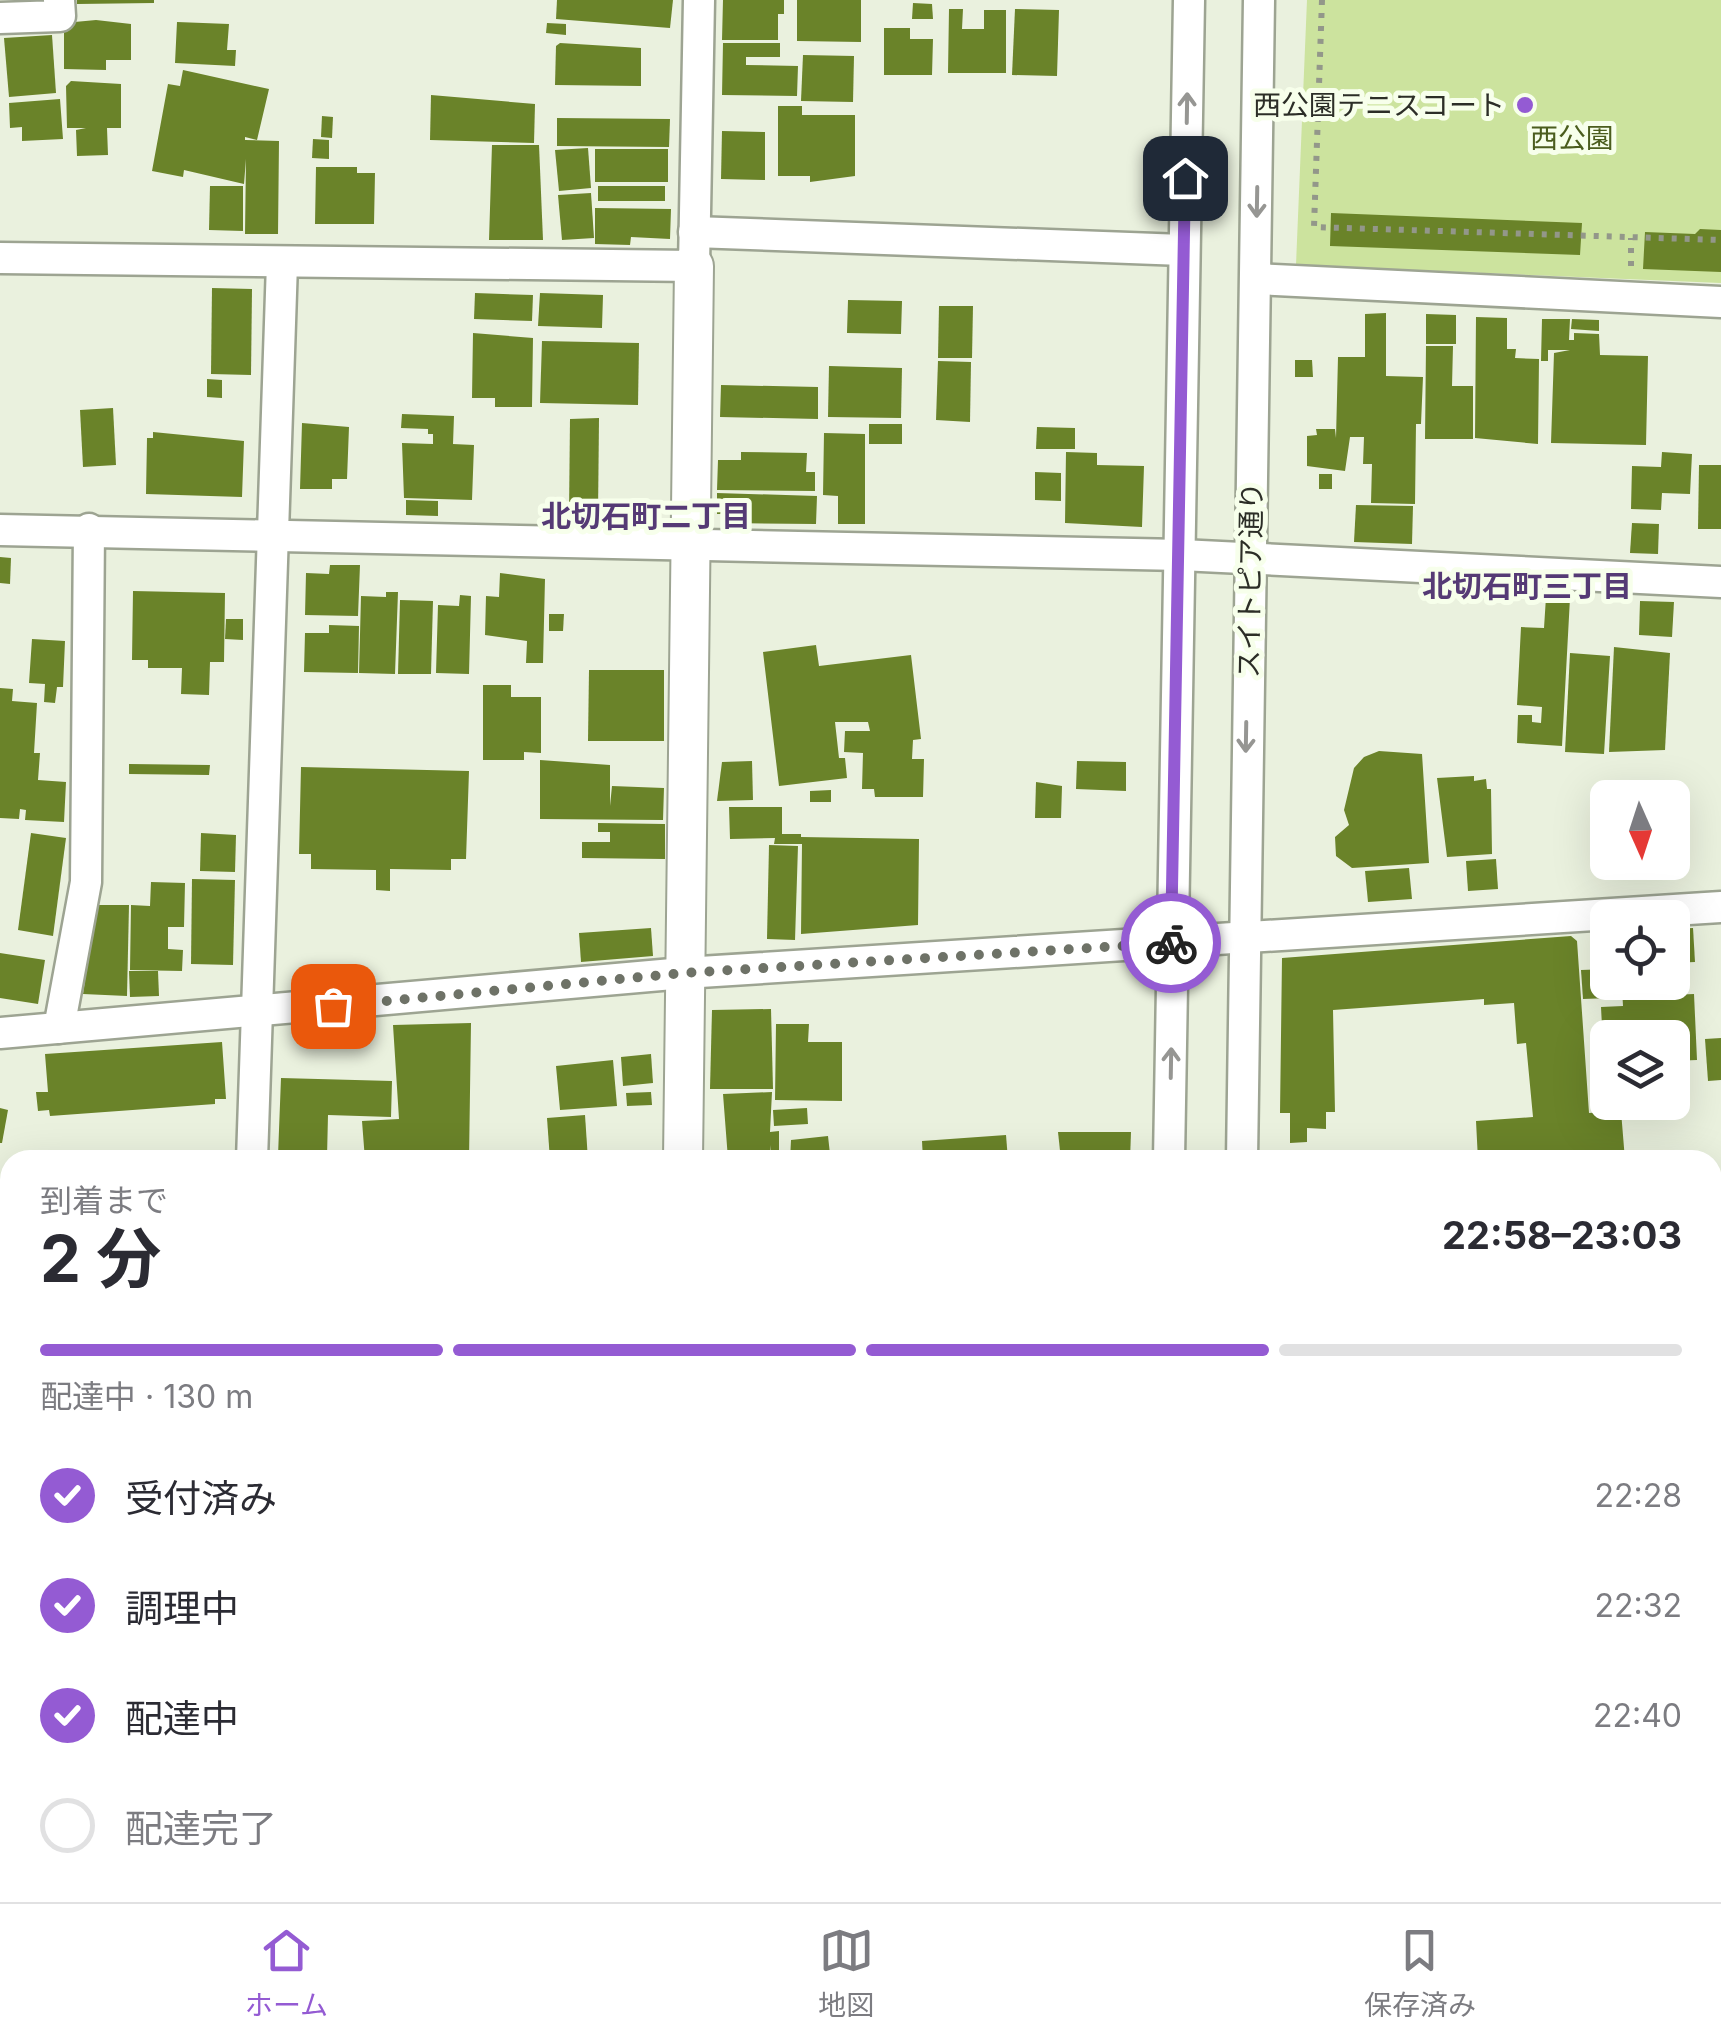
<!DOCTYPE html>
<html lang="ja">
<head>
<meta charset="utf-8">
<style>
	body { margin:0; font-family:Inter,"Noto Sans JP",sans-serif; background:#f7f7f7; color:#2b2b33; height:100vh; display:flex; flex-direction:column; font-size:38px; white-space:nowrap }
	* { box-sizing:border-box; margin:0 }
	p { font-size:32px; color:#7c7c81 }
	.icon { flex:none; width:55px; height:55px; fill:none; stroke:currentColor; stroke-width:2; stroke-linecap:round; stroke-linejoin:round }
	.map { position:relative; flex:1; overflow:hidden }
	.drawer { position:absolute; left:0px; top:1150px; width:1722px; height:752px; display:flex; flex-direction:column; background:#fff; border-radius:30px 30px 0 0; box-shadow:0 10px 40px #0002 }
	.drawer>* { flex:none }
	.needle { width:65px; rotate:177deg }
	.tools { position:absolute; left:1590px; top:780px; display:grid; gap:20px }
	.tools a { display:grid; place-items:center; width:100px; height:100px; border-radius:15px; background:#fff; box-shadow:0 10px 40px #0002; font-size:50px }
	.pin { position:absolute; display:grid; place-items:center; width:85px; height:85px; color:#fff; margin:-42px; border-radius:20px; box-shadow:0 5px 15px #0006 }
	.courier { position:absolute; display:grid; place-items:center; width:100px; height:100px; margin:-50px; border:8px solid #945bd3; border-radius:50%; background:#fff; color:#222; box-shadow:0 2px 12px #0007 }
	.headline em { font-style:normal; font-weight:700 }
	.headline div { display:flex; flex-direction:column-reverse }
	.headline { display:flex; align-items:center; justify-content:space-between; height:170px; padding:0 40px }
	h1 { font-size:65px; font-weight:700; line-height:75px }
	.bar { display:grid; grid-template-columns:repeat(4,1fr); gap:15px 10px; align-content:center; height:120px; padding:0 40px }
	.bar i { height:12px; border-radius:8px; background:#e1e1e2 }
	.bar .selected { background:#945bd3 }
	.bar p { grid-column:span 4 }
	ol { padding:0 40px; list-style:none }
	li { display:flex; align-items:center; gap:30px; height:110px }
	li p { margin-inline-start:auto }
	li .icon { padding:10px; border-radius:50%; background:#945bd3; color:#fff; stroke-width:4 }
	li:last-child { color:#7c7c81 }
	li i { width:55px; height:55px; border:5px solid #e1e1e2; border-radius:50% }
	.tab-bar { display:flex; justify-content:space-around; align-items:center; height:140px; border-top:2px solid #e1e1e2; background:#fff; font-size:28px; color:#7c7c81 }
	.tab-bar a { display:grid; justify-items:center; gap:5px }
	.tab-bar .selected { color:#945bd3 }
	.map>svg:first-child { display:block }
	.green { fill:#cce39e }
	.building { fill:#6a8329 }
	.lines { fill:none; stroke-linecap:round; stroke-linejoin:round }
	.minor-casing { stroke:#9da492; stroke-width:35 }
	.tertiary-casing { stroke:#9da492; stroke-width:42 }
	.secondary-casing { stroke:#9da492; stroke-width:48 }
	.path { stroke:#93978a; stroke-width:6; stroke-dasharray:5 8; stroke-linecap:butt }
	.minor { stroke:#fff; stroke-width:30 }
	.tertiary { stroke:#fff; stroke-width:38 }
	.secondary { stroke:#d8e0c2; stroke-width:42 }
	.oneway { stroke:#969693 }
	.done { stroke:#6e7267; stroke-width:10; stroke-dasharray:0 18 }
	.route { stroke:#945bd3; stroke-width:12 }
	.poi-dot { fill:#945bd3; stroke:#f7ffeb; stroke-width:4 }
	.labels { text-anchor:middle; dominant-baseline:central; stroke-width:10; stroke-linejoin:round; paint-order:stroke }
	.poi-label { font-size:28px; fill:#2c2e27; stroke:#f7ffeb; text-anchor:end }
	.park-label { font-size:28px; fill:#4b5d1e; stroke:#f7ffeb }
	.street-label { font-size:28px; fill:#2c2e27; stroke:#f7ffeb }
	.neighbourhood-label { font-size:30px; font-weight:bold; fill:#553a75; stroke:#f7ffeb }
</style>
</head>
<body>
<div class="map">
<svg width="1721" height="1902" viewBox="0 0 1721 1902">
	<rect width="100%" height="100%" fill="#eaf1de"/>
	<!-- green -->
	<path class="green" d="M1307,0H1721V283L1296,265Z"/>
	<!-- building -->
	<g class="building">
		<path d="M77,0H154V3L77,4Z"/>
		<path d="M557,0H673L670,28L556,19Z"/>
		<path d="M723,0H784V14H778V40H722Z"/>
		<path d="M797,0H861V42L797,41Z"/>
		<path d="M913,3L932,4L933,19H912Z"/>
		<path d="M949,9H963L962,29H984V10H1006V73H948Z"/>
		<path d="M1015,9L1059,10L1057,76L1012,75Z"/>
		<path d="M96,20L131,24V60H106V70L64,69V23Z"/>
		<path d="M177,22L229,24L227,50H236L235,66L175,63Z"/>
		<path d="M547,23L566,24V35L546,33Z"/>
		<path d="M884,28H910V39H933L932,75H884Z"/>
		<path d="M52,35L56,93L9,97L4,38Z"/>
		<path d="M560,43L641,48V86L555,85L556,46Z"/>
		<path d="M723,43H780V57H746V65L798,66L797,96L722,95Z"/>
		<path d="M803,55L854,56L853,102L801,101Z"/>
		<path d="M183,70L269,89L257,140L245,137V140L279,141L278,234H245L246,159L244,184L184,170L183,177L152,171L168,84L180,86Z"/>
		<path d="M71,81L121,84V128H107L108,155L77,156L76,130L86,128H67L66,86Z"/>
		<path d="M431,95L535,104L534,143L430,140Z"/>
		<path d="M60,99L63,139L22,141V127L10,128L9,103Z"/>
		<path d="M778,106H802V115H855V176L810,182V176H778Z"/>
		<path d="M322,116L333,117L332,138L321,137Z"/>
		<path d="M557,118L670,119L669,147L557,146Z"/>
		<path d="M722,131L765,132V180L721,179Z"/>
		<path d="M313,139L329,140V159L312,158Z"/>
		<path d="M492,145H539L543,240H489Z"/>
		<path d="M588,148L591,188L559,191L555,150Z"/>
		<rect x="595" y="149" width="73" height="33"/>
		<path d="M316,167H357V173H375L374,224H315Z"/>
		<path d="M210,186H243V231L209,230Z"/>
		<rect x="598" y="186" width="67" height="15"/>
		<path d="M591,193L594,238L562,240L558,195Z"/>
		<path d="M595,208L671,209L670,239L631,237L630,245L595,244Z"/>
		<path d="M1331,213L1582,223L1580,255L1330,246Z"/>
		<path d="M1700,229L1721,230V272L1643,269L1645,232L1695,234Z"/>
		<path d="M212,288L252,289L251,375L211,374Z"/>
		<path d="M475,293L533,295L532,321L474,319Z"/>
		<path d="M540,293L603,295L602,328L538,326Z"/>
		<path d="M848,300L902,301L901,334L847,333Z"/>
		<path d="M939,306H973L972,358H938Z"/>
		<path d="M1386,313V376L1423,377L1421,424H1416L1415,504L1371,503L1372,464H1363L1364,437H1350L1345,471L1307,466V436L1317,435L1316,429H1335L1336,438L1338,357H1365V314Z"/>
		<path d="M1426,314L1456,315V344H1426Z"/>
		<path d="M1476,317L1507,318V349H1516L1515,358L1539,359L1538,444L1475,438Z"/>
		<path d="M1542,319H1570L1569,340H1574V333L1599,334L1600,355L1648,356L1646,445L1551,443L1554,353L1570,350H1548V361H1541Z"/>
		<path d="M1572,319L1599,320V331L1571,329Z"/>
		<path d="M473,333L533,338L532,407H495V398H472Z"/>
		<path d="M542,341L639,343L638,405L540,403Z"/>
		<path d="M1426,346H1453L1452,386H1473V439H1425Z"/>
		<path d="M1295,360H1312L1313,377H1295Z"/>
		<path d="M938,361L971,362L970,422L936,420Z"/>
		<path d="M829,366L902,368L901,418L828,417Z"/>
		<path d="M207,379L222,380V398L207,397Z"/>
		<path d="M721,385L818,387V419L720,417Z"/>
		<path d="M113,408L116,465L83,467L80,410Z"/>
		<path d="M402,414L454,416L453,444L474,445L472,500L404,498L402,443L433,444V434H428V429L401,428Z"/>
		<path d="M599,418L598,516H569L570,419Z"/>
		<path d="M302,423L349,427L347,479H332V489H300Z"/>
		<rect x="869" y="424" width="33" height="20"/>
		<path d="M1037,427L1075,428V449H1036Z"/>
		<path d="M153,432L244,441L242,497L146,494L147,438H153Z"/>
		<path d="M824,433L865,434V524H838V496L823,495Z"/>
		<path d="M741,452L807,453L806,472H815V491L717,490L718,460H741Z"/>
		<path d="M1066,452L1097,453V465L1144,466L1142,527L1065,523Z"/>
		<path d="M1662,452L1692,454L1690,494L1662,493L1661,510L1631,509L1632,466L1661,467Z"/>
		<path d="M1699,465H1721V529H1698Z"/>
		<path d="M1035,472L1061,473V501L1035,500Z"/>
		<rect x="1319" y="474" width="13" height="15"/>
		<path d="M717,493L817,496L816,524L728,523V514H717Z"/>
		<path d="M406,500L438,501V516L406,515Z"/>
		<path d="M1356,505L1413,506L1412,544L1354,542Z"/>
		<path d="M1632,523L1659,524L1658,554L1630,553Z"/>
		<path d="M0,557L11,558L10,584L0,583Z"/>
		<path d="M330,565H360L358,616L305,615L306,573L329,574Z"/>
		<path d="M500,573L545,579L543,663H526L527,641L485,635L486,596L499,597Z"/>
		<path d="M133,591L225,593L224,662H210L209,695L181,694L182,668H148V660H132Z"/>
		<path d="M386,592H398L395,674L359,673L361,596L386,597Z"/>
		<path d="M460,595L471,596L469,674L436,673L438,605L459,606Z"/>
		<path d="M1546,597L1570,598L1562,746L1517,743L1518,715H1532V722L1541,723L1542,707L1517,705L1521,627L1544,628Z"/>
		<path d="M400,600L433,601L431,674H398Z"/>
		<path d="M1640,601L1674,602L1672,637L1639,635Z"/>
		<path d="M549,614H564L563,631H549Z"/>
		<path d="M226,619H243V640L225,639Z"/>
		<path d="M329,625L359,626L358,673L304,672L305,633H329Z"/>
		<path d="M32,639L65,641L63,687H57L55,703L44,702L45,684L29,683Z"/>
		<path d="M816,645L819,666L911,655L921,739L913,740L912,759H924L923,797H875L874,789H862L863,753L844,752L845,731H870L868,722H835L839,758H845L847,778L779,786L763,652Z"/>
		<path d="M1614,647L1670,653L1665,750L1609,752Z"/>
		<path d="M1570,653L1610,656L1604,754L1565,752Z"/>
		<path d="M589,670H664V741H588Z"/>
		<path d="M483,685H511V697H541V753L524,752V760H483Z"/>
		<path d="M0,688L13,689L12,701L37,703L34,753H40L38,780L66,782L64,822L25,820L26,810L20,809L19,819L0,818Z"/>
		<path d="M1379,751L1422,754L1429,863L1352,868L1336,856L1335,837L1349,825L1344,810L1354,768L1364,757Z"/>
		<path d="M540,760L610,765V806L612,786L664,788L663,820L540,819Z"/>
		<path d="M752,761L753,800L717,801L722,762Z"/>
		<path d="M1077,761L1126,762V791L1076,789Z"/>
		<path d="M129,764L210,765L209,775L129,774Z"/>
		<path d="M301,767L469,771L466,859H451V870L390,869V891L376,890V870L311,869V854H299Z"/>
		<path d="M1474,776V781L1486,779L1487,789H1491L1492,854L1447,857L1437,778Z"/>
		<path d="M1036,782L1062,786L1061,818H1035Z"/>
		<path d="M831,790V802H810V791Z"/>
		<path d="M729,807H782V834H801V837L919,839L918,925L801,934L802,844H774L775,838L730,839Z"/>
		<path d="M598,823L665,824V859L582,858V842H610V832H598Z"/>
		<path d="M31,833L66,838L53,936L18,930Z"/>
		<path d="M201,833L236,835L235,872L200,871Z"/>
		<path d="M769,845L798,846L795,940L767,939Z"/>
		<path d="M1496,859L1498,889L1468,891L1466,861Z"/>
		<path d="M1409,868L1412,899L1368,902L1365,871Z"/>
		<path d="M192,879L235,880L233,965L191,964Z"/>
		<path d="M151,882L185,883L184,927H168V949L183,950L182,971L130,970L131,905L150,906Z"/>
		<path d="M96,905H129L127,996L83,994Z"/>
		<path d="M651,928L653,956L581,962L579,933Z"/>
		<path d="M1693,928L1695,962L1672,963V929Z"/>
		<path d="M1571,936L1577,941L1589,1113L1621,1111L1625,1160H1478L1476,1121L1533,1117L1526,1043L1517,1044L1514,1003L1484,1005V999L1333,1010L1335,1112H1326V1129L1307,1128V1142L1290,1143V1113H1280L1282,958Z"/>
		<path d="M0,953L45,960L38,1004L0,998Z"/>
		<path d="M1608,969L1611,998L1583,999L1581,970Z"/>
		<path d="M129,971H158L159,996L130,997Z"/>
		<path d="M1647,987V996L1694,994L1697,1060L1672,1061V1038H1608L1604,1065L1601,1007L1623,1006L1622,988Z"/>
		<path d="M771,1009L773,1089H710L712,1010Z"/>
		<path d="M471,1023L469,1160H365L362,1121L399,1119L393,1025Z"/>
		<path d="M776,1024H809L808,1042H842V1101L775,1100Z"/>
		<path d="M1721,1038V1080L1708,1081L1705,1039Z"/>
		<path d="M222,1042L226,1099H215V1104L50,1116L49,1110L38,1111L36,1092H48L45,1054Z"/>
		<path d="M651,1054L653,1083L623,1086L621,1057Z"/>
		<path d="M613,1060L617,1106L560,1110L556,1066Z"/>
		<path d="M281,1078L392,1081L391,1117L328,1115L327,1157L278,1156Z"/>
		<path d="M651,1092L652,1105L627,1106L626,1093Z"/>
		<path d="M772,1092L770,1132L779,1131V1157L771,1156L770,1145V1156L728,1159L723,1094Z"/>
		<path d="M0,1108L8,1110L2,1143H0Z"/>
		<path d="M807,1108L808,1124L774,1126L773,1110Z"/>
		<path d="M585,1115L588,1160H550L547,1118Z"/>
		<path d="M1058,1132H1131L1130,1160H1061Z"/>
		<path d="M1006,1135L1008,1160H923L922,1141Z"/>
		<path d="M828,1136L830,1154H836L837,1160H790L791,1140Z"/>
		<path d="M361,1150L362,1160H333L330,1153Z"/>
		<path d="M10,1535V1639L0,1640V1536Z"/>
		<path d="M0,1647L10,1650V1693L0,1691Z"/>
		<path d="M0,1889L50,1893V1902H0Z"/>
		<path d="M59,1892H124L125,1902L60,1901Z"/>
		<path d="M131,1892H185L186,1898L184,1902H131Z"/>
		<path d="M370,1892H450L451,1902H371Z"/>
		<rect x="479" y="1892" width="40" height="10"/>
		<path d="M595,1892H623V1898L595,1900Z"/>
		<rect x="646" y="1892" width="40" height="10"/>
		<path d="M696,1892H734L733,1902H696Z"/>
		<path d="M739,1892H776L777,1902H739Z"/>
		<rect x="1048" y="1892" width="81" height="10"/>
	</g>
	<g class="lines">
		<!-- minor casing -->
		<g class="minor-casing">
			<g id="minor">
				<path d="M0,18L60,16L59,0"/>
				<path d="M694,232L1183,250"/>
				<path d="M0,258L694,266L699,0"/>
				<path d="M1256,279L1721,302"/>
				<path d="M0,530L1181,555L1721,582"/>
				<path d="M59,1028L86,882L89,529"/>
				<path d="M0,1033L684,973L1721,907"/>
				<path d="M252,1160L282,263"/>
				<path d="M1169,1160L1189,0"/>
				<path d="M1242,1160L1259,0"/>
				<path d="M1712,1709L1721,1708"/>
				<path d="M0,1833L10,1832"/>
				<path d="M806,1892V1902"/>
				<path d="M1168,1892V1902"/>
				<path d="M1238,1892V1902"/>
				<path d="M211,1902V1892"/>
			</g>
		</g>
		<!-- tertiary casing -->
		<g class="tertiary-casing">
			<path id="tertiary" d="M683,1160L694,266"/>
		</g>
		<!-- secondary casing -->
		<g class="secondary-casing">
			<g id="secondary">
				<path d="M1712,1294H1721"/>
				<path d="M1712,1350L1721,1349"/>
				<path d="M0,1419L10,1418"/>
				<path d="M0,1477H10"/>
			</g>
		</g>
		<!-- path -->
		<g class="path">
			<path d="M1322,0L1314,227L1721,240"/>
			<path d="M1631,266V238"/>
		</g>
		<!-- minor -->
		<use href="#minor" class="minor"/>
		<!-- tertiary -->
		<use href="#tertiary" class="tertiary"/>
		<!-- secondary -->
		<use href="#secondary" class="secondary"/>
	</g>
	<!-- one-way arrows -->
	<defs><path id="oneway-shaft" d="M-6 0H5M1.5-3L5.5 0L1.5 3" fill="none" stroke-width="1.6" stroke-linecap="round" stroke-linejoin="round" transform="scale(2.5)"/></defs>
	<g class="oneway">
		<use href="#oneway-shaft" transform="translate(1187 108) rotate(-89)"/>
		<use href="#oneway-shaft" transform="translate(1257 202) rotate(91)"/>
		<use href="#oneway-shaft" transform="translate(1246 737) rotate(91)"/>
		<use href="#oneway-shaft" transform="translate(1171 1063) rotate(-89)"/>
	</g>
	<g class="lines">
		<!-- done -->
		<path class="done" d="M333,1006L684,973L1171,943"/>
		<!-- route -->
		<path class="route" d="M1171,943L1185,178"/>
	</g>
	<!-- markers -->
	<circle class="poi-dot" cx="1525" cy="105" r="10"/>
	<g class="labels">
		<!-- poi labels -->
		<g class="poi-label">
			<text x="1505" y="105">西公園テニスコート</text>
		</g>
		<!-- park labels -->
		<g class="park-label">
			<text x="1572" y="138">西公園</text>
		</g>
		<!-- street labels -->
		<g class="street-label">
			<text transform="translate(1250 580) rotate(-89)">スイトピア通り</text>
		</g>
		<!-- neighbourhood labels -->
		<g class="neighbourhood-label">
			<text x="646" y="516">北切石町二丁目</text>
			<text x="1527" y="586">北切石町三丁目</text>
		</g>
	</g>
</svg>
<div class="tools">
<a><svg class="needle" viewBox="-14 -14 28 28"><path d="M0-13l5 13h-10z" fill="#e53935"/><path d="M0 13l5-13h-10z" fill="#7c7c81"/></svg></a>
<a><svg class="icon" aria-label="locate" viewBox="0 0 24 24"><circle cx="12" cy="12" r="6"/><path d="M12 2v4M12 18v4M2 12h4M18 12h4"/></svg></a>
<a><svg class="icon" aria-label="layers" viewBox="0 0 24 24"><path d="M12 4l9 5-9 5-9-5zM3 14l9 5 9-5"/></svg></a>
</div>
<div class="pin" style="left:333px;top:1006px;background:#ea580c"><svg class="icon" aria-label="bag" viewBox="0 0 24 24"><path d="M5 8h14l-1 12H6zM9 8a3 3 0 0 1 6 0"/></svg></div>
<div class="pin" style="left:1185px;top:178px;background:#1f2937"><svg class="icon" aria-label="home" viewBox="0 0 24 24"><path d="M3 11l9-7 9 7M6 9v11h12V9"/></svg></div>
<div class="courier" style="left:1171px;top:943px"><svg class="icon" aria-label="bike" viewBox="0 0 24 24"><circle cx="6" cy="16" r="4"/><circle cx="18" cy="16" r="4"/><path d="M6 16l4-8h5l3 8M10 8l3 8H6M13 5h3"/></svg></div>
<section class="drawer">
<div class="headline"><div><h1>2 分</h1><p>到着まで</p></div><em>22:58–23:03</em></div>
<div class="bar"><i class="selected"></i><i class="selected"></i><i class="selected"></i><i></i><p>配達中 · 130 m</p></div>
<ol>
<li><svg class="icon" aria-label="check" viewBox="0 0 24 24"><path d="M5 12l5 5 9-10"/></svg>受付済み<p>22:28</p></li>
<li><svg class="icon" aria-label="check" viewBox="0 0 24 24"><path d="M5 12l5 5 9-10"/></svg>調理中<p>22:32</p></li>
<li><svg class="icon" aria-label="check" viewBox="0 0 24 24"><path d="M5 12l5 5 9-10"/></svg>配達中<p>22:40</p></li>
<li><i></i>配達完了</li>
</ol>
</section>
</div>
<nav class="tab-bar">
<a class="selected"><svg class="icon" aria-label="home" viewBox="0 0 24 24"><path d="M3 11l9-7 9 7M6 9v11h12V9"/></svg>ホーム</a>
<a><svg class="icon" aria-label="map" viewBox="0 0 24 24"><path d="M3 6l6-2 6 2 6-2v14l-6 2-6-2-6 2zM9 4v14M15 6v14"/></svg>地図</a>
<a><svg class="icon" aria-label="saved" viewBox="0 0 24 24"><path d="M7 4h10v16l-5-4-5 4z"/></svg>保存済み</a>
</nav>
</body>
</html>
